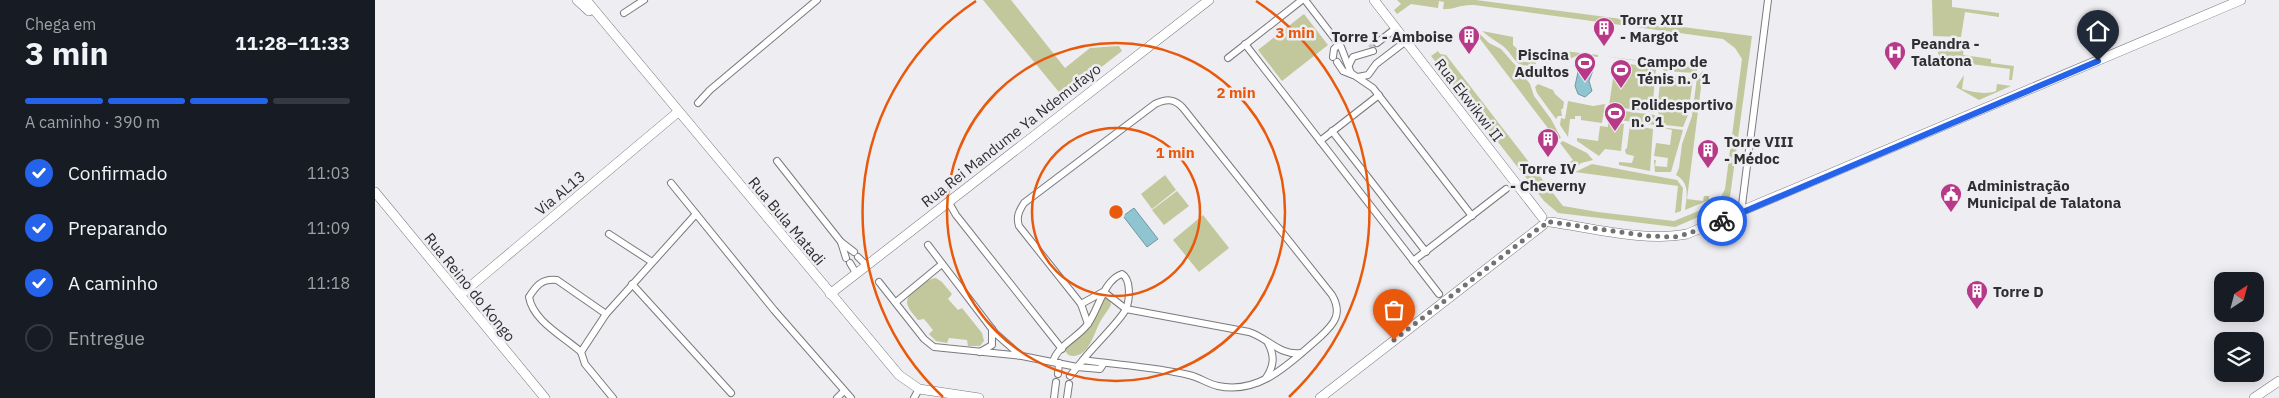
<!DOCTYPE html>
<html lang="pt">
<head>
<meta charset="utf-8">
<style>
	body { margin:0; font-family:"IBM Plex Sans",sans-serif; background:#242831; color:#f1f3f6; height:100vh; display:flex; flex-direction:column; font-size:19px; white-space:nowrap }
	* { box-sizing:border-box; margin:0 }
	p { font-size:16px; color:#9ea1a6 }
	.icon { flex:none; width:28px; height:28px; fill:none; stroke:currentColor; stroke-width:2; stroke-linecap:round; stroke-linejoin:round }
	.map { position:relative; flex:1; overflow:hidden }
	.side { display:flex; flex-direction:column; background:#171b24; width:375px }
	.side>* { flex:none }
	.needle { width:32px; rotate:36deg }
	.buttons { position:absolute; left:1839px; top:272px; display:grid; gap:10px }
	.buttons a { display:grid; place-items:center; width:50px; height:50px; border-radius:10px; background:#171b24; box-shadow:0 2px 12px #0003; font-size:25px }
	.pin { position:absolute; display:grid; place-items:center; width:42px; height:42px; color:#fff; margin:-51px -21px; border-radius:50% 50% 50% 0; rotate:-45deg; box-shadow:0 0 5px #0007 }
	.pin .icon { rotate:45deg }
	.courier { position:absolute; display:grid; place-items:center; width:50px; height:50px; margin:-25px; border:4px solid #2563eb; border-radius:50%; background:#fff; color:#222; box-shadow:0 1px 6px #0007 }
	.overview em { font-style:normal; font-weight:800 }
	.overview div { display:flex; flex-direction:column-reverse }
	.overview { display:flex; align-items:center; justify-content:space-between; height:85px; padding:0 25px }
	h1 { font-size:32px; font-weight:800; line-height:38px }
	.bar { display:grid; grid-template-columns:repeat(4,1fr); gap:8px 5px; align-content:center; height:60px; padding:0 25px }
	.bar i { height:6px; border-radius:4px; background:#363941 }
	.bar .selected { background:#2563eb }
	.bar p { grid-column:span 4 }
	ol { padding:0 25px; list-style:none }
	li { display:flex; align-items:center; gap:15px; height:55px }
	li p { margin-inline-start:auto }
	li .icon { padding:5px; border-radius:50%; background:#2563eb; color:#fff; stroke-width:4 }
	li:last-child { color:#9ea1a6 }
	li i { width:28px; height:28px; border:2px solid #363941; border-radius:50% }
	main { display:flex; flex:1; min-height:0 }
	.map>svg:first-child { display:block }
	.green { fill:#c2c89c }
	.water { fill:#8ec5d1; stroke:#7298a1 }
	.lines { fill:none; stroke-linecap:round; stroke-linejoin:round }
	.street-tunnel { stroke:#c8c7cb; stroke-width:6; stroke-dasharray:6 3; stroke-linecap:butt }
	.street-casing { stroke:#7a7a7e; stroke-width:8 }
	.secondary-casing { stroke:#7a7a7e; stroke-width:10 }
	.street { stroke:#fff; stroke-width:6 }
	.secondary { stroke:#fff; stroke-width:9 }
	.done { stroke:#727275; stroke-width:5; stroke-dasharray:0 9 }
	.route { stroke:#2563eb; stroke-width:6 }
	.ring { fill:none; stroke:#e8590c; stroke-width:2.5 }
	.labels { text-anchor:middle; dominant-baseline:central; stroke-width:5; stroke-linejoin:round; paint-order:stroke }
	.poi-label { font-size:15px; font-weight:bold; fill:#2f2f31; stroke:#eeedf2; text-anchor:start }
	.street-label { font-size:15px; fill:#2f2f31; stroke:#eeedf2 }
	.centre { fill:#e8590c; stroke:#eeedf2; stroke-width:2.5 }
	.ring-label { font-size:15px; text-anchor:middle; font-weight:bold; fill:#e8590c; stroke:#eeedf2; stroke-width:5; stroke-linejoin:round; paint-order:stroke }
</style>
</head>
<body>
<main>
<section class="side">
<div class="overview"><div><h1>3 min</h1><p>Chega em</p></div><em>11:28–11:33</em></div>
<div class="bar"><i class="selected"></i><i class="selected"></i><i class="selected"></i><i></i><p>A caminho · 390 m</p></div>
<ol>
<li><svg class="icon" aria-label="check" viewBox="0 0 24 24"><path d="M5 12l5 5 9-10"/></svg>Confirmado<p>11:03</p></li>
<li><svg class="icon" aria-label="check" viewBox="0 0 24 24"><path d="M5 12l5 5 9-10"/></svg>Preparando<p>11:09</p></li>
<li><svg class="icon" aria-label="check" viewBox="0 0 24 24"><path d="M5 12l5 5 9-10"/></svg>A caminho<p>11:18</p></li>
<li><i></i>Entregue</li>
</ol>
</section>
<div class="map">
<svg width="1904" height="398" viewBox="0 0 1904 398">
	<rect width="100%" height="100%" fill="#eeedf2"/>
	<!-- green -->
	<g class="green">
		<path d="M608,0H636L690,68L715,48L744,46L747,51L688,97Z"/>
		<path d="M1022,0H1101L1377,36L1354,204L1300,227L1183,213L1169,201L1056,56L1063,51L1065,54L1071,55L1188,206L1223,212L1299,221L1343,203L1350,189L1367,59L1360,48L1348,39L1099,5C1086,4 1078,10 1068,9L1069,2L1064,1L1063,8L1036,4L1022,14L1019,10L1026,4Z"/>
		<path d="M1557,0H1577V7L1624,13V17L1590,12L1586,37L1558,36Z"/>
		<path d="M929,14L953,45L907,81L883,50Z"/>
		<path d="M1096,29L1101,30L1114,43L1126,49L1141,66L1155,84L1159,96L1176,119L1186,138L1182,140L1099,31L1093,35Z"/>
		<path d="M1107,31L1138,37V45L1149,55L1143,51V61L1152,62L1155,56L1152,57L1150,56H1157L1160,58L1161,64C1139,70 1141,57 1128,46C1121,41 1114,37 1107,31Z"/>
		<path d="M1561,42L1587,44L1589,48L1588,55L1616,59V63L1639,66L1637,80H1634L1635,69L1580,62V67C1566,65 1562,54 1561,42Z"/>
		<path d="M1172,49L1223,55V57L1203,55L1191,61L1177,59L1178,52L1171,53Z"/>
		<path d="M1228,56L1315,67L1323,69L1320,73L1289,71L1284,64Z"/>
		<path d="M1242,62L1281,68L1277,112L1234,106L1240,65Z"/>
		<path d="M1328,71L1312,199L1328,201L1329,196H1334V200L1310,210C1312,196 1315,183 1301,175L1304,168L1307,144L1317,116L1322,77Z"/>
		<path d="M1286,74L1318,79L1313,115L1308,127L1282,124L1285,116L1282,110Z"/>
		<path d="M1589,75L1587,89C1598,92 1610,95 1621,91L1622,84L1636,86L1604,100L1581,87Z"/>
		<path d="M1163,84L1178,90L1180,94L1189,102L1188,109H1186L1187,116H1183L1181,119L1162,93L1160,87Z"/>
		<path d="M1193,101L1218,106L1230,104L1227,123L1206,120V116H1200V119H1195L1193,137L1185,125L1186,118L1190,119Z"/>
		<path d="M1233,109L1280,115L1279,125L1230,118Z"/>
		<path d="M1233,122L1249,124L1246,151L1230,149L1224,156L1202,141V138L1223,141L1225,126L1233,127Z"/>
		<path d="M1255,125L1278,129L1275,171L1244,165V162L1257,163L1259,156L1251,154L1250,150L1252,148Z"/>
		<path d="M1285,127L1308,130L1296,172H1280L1279,160H1281L1280,166L1292,167L1293,158L1279,156L1281,143L1295,145L1297,130Z"/>
		<path d="M1188,141L1212,153L1218,160L1206,163L1197,171L1192,164L1198,160L1185,143Z"/>
		<path d="M1217,164L1302,180L1308,188L1306,211L1300,213L1303,186L1200,172Z"/>
		<path d="M790,175L801,190L777,209L766,194Z"/>
		<path d="M802,191L814,206L789,225L777,210Z"/>
		<path d="M828,215L854,248L824,272L798,240Z"/>
		<path d="M561,278L567,282L577,294L573,299L583,310L587,308L607,333L609,341L605,346H593L592,340L574,338L572,343L561,341L554,334L558,330L549,319L543,320C539,315 533,309 532,303C532,292 551,279 561,278Z"/>
		<path d="M728,295L735,299L736,305C733,311 728,316 725,322C719,333 714,356 698,356C693,356 691,353 690,349L718,315L721,298Z"/>
	</g>
	<!-- water -->
	<g class="water">
		<path d="M1205,62L1218,70L1214,81L1217,91L1210,97L1203,94L1200,86L1203,72L1200,66Z"/>
		<path d="M759,208L783,239L772,247L748,216Z"/>
	</g>
	<g class="lines">
		<!-- street-tunnel -->
		<path class="street-tunnel" d="M995,48L1002,43"/>
		<!-- street casing -->
		<g class="street-casing">
			<g id="street">
				<path d="M930,0L966,47L976,73L998,88L1097,216"/>
				<path d="M249,13L269,0"/>
				<path d="M1002,43L1021,28"/>
				<path d="M870,44L1064,294"/>
				<path d="M958,57L959,49L964,44"/>
				<path d="M853,58L927,0"/>
				<path d="M962,62L968,71L978,75"/>
				<path d="M974,65L978,57L998,51"/>
				<path d="M983,77L993,75L1001,64L1031,41"/>
				<path d="M323,103L335,90L442,0"/>
				<path d="M957,131L1051,252"/>
				<path d="M945,141L1004,95"/>
				<path d="M402,161L466,242L479,252"/>
				<path d="M296,183L399,310L476,398"/>
				<path d="M573,201L581,215L687,349"/>
				<path d="M1366,213L1393,0"/>
				<path d="M234,234L277,262"/>
				<path d="M466,242L471,258"/>
				<path d="M553,245L620,333L645,355"/>
				<path d="M483,257L491,265"/>
				<path d="M1038,261L1131,189"/>
				<path d="M475,263L481,273"/>
				<path d="M504,282L549,339L559,347L647,356L702,367L725,369L729,363"/>
				<path d="M257,284L356,393"/>
				<path d="M729,292L751,309L874,332C893,338 905,356 926,353"/>
				<path d="M521,302L567,264"/>
				<path d="M706,304L728,292"/>
				<path d="M206,352C188,336 158,321 154,297C161,286 167,278 182,280L231,314"/>
				<path d="M605,352L617,345V329"/>
				<path d="M678,362C682,346 702,338 712,325C723,312 728,280 747,274C756,279 755,299 751,309C746,320 717,348 708,360"/>
				<path d="M683,374L684,363"/>
				<path d="M695,376L708,360C743,365 780,367 814,375C824,377 833,384 843,386C885,395 915,363 945,337C959,324 968,314 957,295L808,108C799,98 791,99 780,104L649,203C644,211 641,217 644,226L706,304L713,324"/>
				<path d="M891,378C899,366 900,356 893,343"/>
				<path d="M238,398L210,364L206,352L231,314L321,214"/>
				<path d="M462,398L469,391"/>
				<path d="M539,398L544,389"/>
				<path d="M679,398L681,382"/>
				<path d="M692,398L694,384"/>
			</g>
		</g>
		<!-- secondary casing -->
		<g class="secondary-casing">
			<g id="secondary">
				<path d="M202,0L214,11"/>
				<path d="M211,0L524,375L544,389L604,398"/>
				<path d="M999,0L1167,217"/>
				<path d="M0,192L170,398"/>
				<path d="M1175,222C1217,228 1270,242 1312,234L1866,0"/>
				<path d="M455,294L834,0"/>
				<path d="M85,295L303,112"/>
				<path d="M945,398L1168,225"/>
				<path d="M1879,398L1904,381"/>
			</g>
		</g>
		<!-- street -->
		<use href="#street" class="street"/>
		<!-- secondary -->
		<use href="#secondary" class="secondary"/>
	</g>
	<g class="lines">
		<!-- done -->
		<path class="done" d="M1019,340L1168,225L1172,226L1175,222L1274,236L1299,237L1312,234L1347,221"/>
		<!-- route -->
		<path class="route" d="M1347,221L1723,61"/>
	</g>
	<!-- distance rings -->
	<g class="ring">
		<circle cx="741" cy="212" r="84"/>
		<circle cx="741" cy="212" r="169"/>
		<path d="M568 397A253 253 0 0 1 601 1M881 1A253 253 0 0 1 914 397"/>
	</g>
	<!-- icons -->
	<defs>
		<g id="building-pin" transform="scale(1.125)"><path d="M0 17L-7.5 6A9.5 9.5 0 1 1 7.5 6Z" fill="#b73988" stroke="#eeedf2"/><path d="M-4-6H4V6H1V3H-1V6H-4ZM-2.5-4.3h1.7v1.8h-1.7ZM.8-4.3h1.7v1.8H.8ZM-2.5-1h1.7V.8h-1.7ZM.8-1h1.7V.8H.8Z" fill="#fff"/></g>
		<g id="hospital-pin" transform="scale(1.125)"><path d="M0 17L-7.5 6A9.5 9.5 0 1 1 7.5 6Z" fill="#b73988" stroke="#eeedf2"/><path d="M-5-5h3v3.5h4V-5h3V5h-3V1.5h-4V5h-3Z" fill="#fff"/></g>
		<g id="stadium-pin" transform="scale(1.125)"><path d="M0 17L-7.5 6A9.5 9.5 0 1 1 7.5 6Z" fill="#b73988" stroke="#eeedf2"/><path d="M0-5a6.5 5 0 1 0 0 10a6.5 5 0 1 0 0-10ZM-3.5-1.8h7v3.6h-7Z" fill="#fff"/></g>
		<g id="civic-pin" transform="scale(1.125)"><path d="M0 17L-7.5 6A9.5 9.5 0 1 1 7.5 6Z" fill="#b73988" stroke="#eeedf2"/><path d="M-.6-6.5H3V-4.5H.6V-3L4-1V1h2V6H-6V1h2V-1L-.6-3ZM-1.2 2.5V6h2.4V2.5Z" fill="#fff"/></g>
	</defs>
	<g fill-rule="evenodd">
		<use href="#building-pin" x="1229" y="28"/>
		<use href="#building-pin" x="1094" y="36"/>
		<use href="#hospital-pin" x="1520" y="52"/>
		<use href="#stadium-pin" x="1210" y="63"/>
		<use href="#stadium-pin" x="1246" y="70"/>
		<use href="#stadium-pin" x="1240" y="113"/>
		<use href="#building-pin" x="1173" y="139"/>
		<use href="#building-pin" x="1333" y="150"/>
		<use href="#civic-pin" x="1576" y="194"/>
		<use href="#building-pin" x="1602" y="291"/>
	</g>
	<g class="labels">
		<!-- poi labels -->
		<g class="poi-label">
			<text x="1245" y="19">Torre XII<tspan x="1245" dy="17">- Margot</tspan></text>
			<text x="1078" y="36" text-anchor="end">Torre I - Amboise</text>
			<text x="1536" y="43">Peandra -<tspan x="1536" dy="17">Talatona</tspan></text>
			<text x="1194" y="54" text-anchor="end">Piscina<tspan x="1194" dy="17">Adultos</tspan></text>
			<text x="1262" y="61">Campo de<tspan x="1262" dy="17">Ténis n.º 1</tspan></text>
			<text x="1256" y="104">Polidesportivo<tspan x="1256" dy="17">n.º 1</tspan></text>
			<text x="1349" y="141">Torre VIII<tspan x="1349" dy="17">- Médoc</tspan></text>
			<text x="1173" y="168" text-anchor="middle">Torre IV<tspan x="1173" dy="17">- Cheverny</tspan></text>
			<text x="1592" y="185">Administração<tspan x="1592" dy="17">Municipal de Talatona</tspan></text>
			<text x="1618" y="291">Torre D</text>
		</g>
		<!-- street labels -->
		<g class="street-label">
			<text transform="translate(1094 100) rotate(52)">Rua Ekwikwi II</text>
			<text transform="translate(636 135) rotate(-38)">Rua Rei Mandume Ya Ndemufayo</text>
			<text transform="translate(185 193) rotate(-40)">Via AL13</text>
			<text transform="translate(412 221) rotate(50)">Rua Bula Matadi</text>
			<text transform="translate(95 287) rotate(51)">Rua Reino do Kongo</text>
		</g>
	</g>
	<circle cx="741" cy="212" r="8" class="centre"/>
	<g class="ring-label">
		<text x="920" y="38">3 min</text>
		<text x="861" y="98">2 min</text>
		<text x="800" y="158">1 min</text>
	</g>
</svg>
<div class="buttons">
<a><svg class="needle" viewBox="-14 -14 28 28"><path d="M0-13l5 13h-10z" fill="#e53935"/><path d="M0 13l5-13h-10z" fill="#9ea1a6"/></svg></a>
<a><svg class="icon" aria-label="layers" viewBox="0 0 24 24"><path d="M12 4l9 5-9 5-9-5zM3 14l9 5 9-5"/></svg></a>
</div>
<div class="pin" style="left:1019px;top:340px;background:#ea580c"><svg class="icon" aria-label="bag" viewBox="0 0 24 24"><path d="M5 8h14l-1 12H6zM9 8a3 3 0 0 1 6 0"/></svg></div>
<div class="pin" style="left:1723px;top:61px;background:#1f2937"><svg class="icon" aria-label="home" viewBox="0 0 24 24"><path d="M3 11l9-7 9 7M6 9v11h12V9"/></svg></div>
<div class="courier" style="left:1347px;top:221px"><svg class="icon" aria-label="bike" viewBox="0 0 24 24"><circle cx="6" cy="16" r="4"/><circle cx="18" cy="16" r="4"/><path d="M6 16l4-8h5l3 8M10 8l3 8H6M13 5h3"/></svg></div>
</div>
</main>
</body>
</html>
